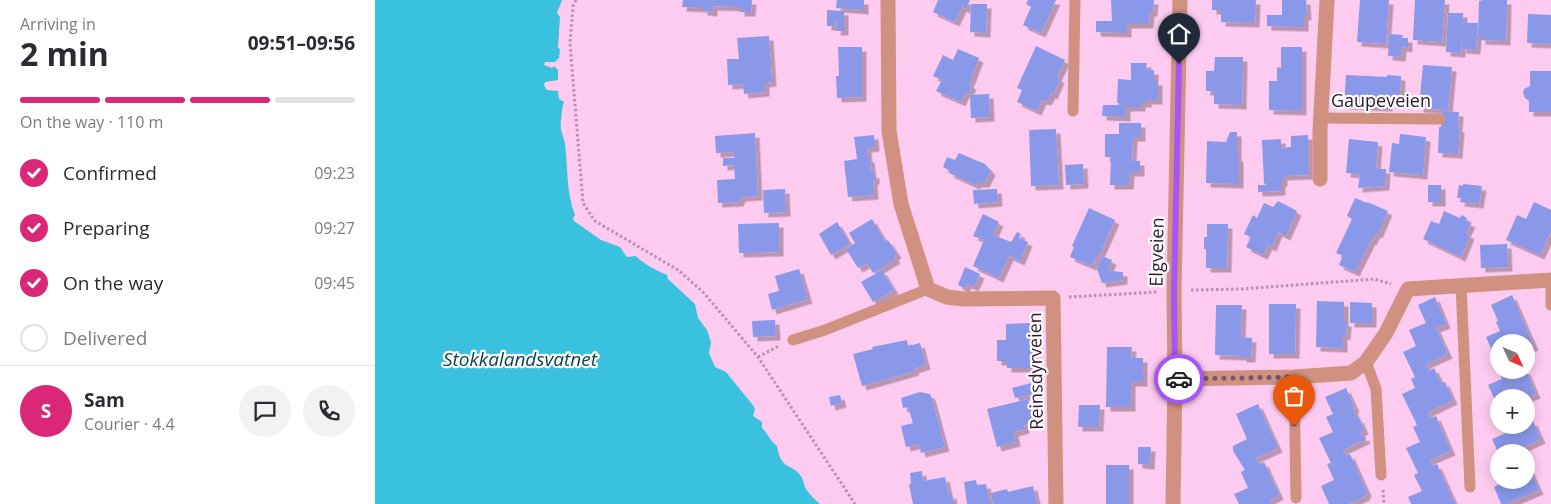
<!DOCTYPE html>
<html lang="en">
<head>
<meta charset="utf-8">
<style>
	body { margin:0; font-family:"Open Sans",sans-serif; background:#f2f2f3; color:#2b2b33; height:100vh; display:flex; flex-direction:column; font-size:19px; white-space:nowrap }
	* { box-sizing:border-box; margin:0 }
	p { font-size:16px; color:#7c7c81 }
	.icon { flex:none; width:28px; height:28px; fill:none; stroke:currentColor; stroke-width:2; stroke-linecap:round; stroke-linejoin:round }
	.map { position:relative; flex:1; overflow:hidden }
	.details { display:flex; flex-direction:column; background:#fff; width:375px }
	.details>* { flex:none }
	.needle { width:32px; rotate:134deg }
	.tools { position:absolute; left:1115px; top:334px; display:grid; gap:10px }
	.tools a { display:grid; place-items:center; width:45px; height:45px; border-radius:50%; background:#fff; box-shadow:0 2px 12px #0003; font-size:25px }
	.pin { position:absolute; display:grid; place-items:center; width:42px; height:42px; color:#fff; margin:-51px -21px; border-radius:50% 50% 50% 0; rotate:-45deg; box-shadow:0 0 5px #0007 }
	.pin .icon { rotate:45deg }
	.courier { position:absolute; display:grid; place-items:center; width:50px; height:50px; margin:-25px; border:4px solid #a855f7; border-radius:50%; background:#fff; color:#222; box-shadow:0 1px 6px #0007 }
	.summary em { font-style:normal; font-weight:700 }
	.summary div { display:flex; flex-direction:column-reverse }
	.summary { display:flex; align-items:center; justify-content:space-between; height:85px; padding:0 20px }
	h1 { font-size:32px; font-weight:700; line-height:38px }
	.bar { display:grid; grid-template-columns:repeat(4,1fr); gap:8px 5px; align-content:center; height:60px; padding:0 20px }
	.bar i { height:6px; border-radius:4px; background:#e1e1e2 }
	.bar .selected { background:#db2777 }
	.bar p { grid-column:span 4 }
	.line { display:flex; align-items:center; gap:12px; padding:0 20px; border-top:1px solid #e1e1e2 }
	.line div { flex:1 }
	.round { display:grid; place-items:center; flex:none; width:52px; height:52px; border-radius:26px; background:#f2f2f3 }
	ol { padding:0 20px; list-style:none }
	li { display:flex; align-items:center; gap:15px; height:55px }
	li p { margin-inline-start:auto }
	li .icon { padding:5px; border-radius:50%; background:#db2777; color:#fff; stroke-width:4 }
	li:last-child { color:#7c7c81 }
	li i { width:28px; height:28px; border:2px solid #e1e1e2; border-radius:50% }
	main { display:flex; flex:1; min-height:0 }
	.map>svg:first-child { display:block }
	.water { fill:#3ac1dd }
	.building { fill:#8998e8; filter:url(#shadow) }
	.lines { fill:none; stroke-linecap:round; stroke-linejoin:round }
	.path { stroke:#b990af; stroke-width:3; stroke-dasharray:2.5 2.5; stroke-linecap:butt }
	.service { stroke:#d09181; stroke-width:11 }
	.minor { stroke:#d09181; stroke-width:15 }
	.done { stroke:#775770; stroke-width:5; stroke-dasharray:0 9 }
	.route { stroke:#a855f7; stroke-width:6 }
	.labels { text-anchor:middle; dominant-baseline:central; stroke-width:4.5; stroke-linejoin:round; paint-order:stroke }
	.street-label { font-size:18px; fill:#2f192b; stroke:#fefefe }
	.water-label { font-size:19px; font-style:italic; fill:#0a4551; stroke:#fefefe }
</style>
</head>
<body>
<main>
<section class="details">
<div class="summary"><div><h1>2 min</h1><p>Arriving in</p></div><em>09:51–09:56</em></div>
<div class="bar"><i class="selected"></i><i class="selected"></i><i class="selected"></i><i></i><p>On the way · 110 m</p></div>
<ol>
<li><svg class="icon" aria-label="check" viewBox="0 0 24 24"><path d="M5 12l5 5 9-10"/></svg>Confirmed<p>09:23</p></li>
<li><svg class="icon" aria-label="check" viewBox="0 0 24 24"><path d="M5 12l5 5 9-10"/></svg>Preparing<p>09:27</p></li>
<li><svg class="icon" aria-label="check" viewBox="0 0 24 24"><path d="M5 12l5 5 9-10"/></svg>On the way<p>09:45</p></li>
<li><i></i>Delivered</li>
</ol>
<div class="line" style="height:90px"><b class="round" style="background:#db2777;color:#fff">S</b><div><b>Sam</b><p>Courier · 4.4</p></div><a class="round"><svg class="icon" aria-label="chat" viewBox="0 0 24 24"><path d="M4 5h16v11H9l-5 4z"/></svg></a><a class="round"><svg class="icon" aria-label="phone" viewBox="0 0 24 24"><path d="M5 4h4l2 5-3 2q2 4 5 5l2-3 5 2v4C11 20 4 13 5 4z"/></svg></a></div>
</section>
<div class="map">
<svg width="1176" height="504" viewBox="0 0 1176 504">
	<defs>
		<filter id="shadow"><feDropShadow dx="4.5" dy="4.5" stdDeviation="0" flood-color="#0004"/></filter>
	</defs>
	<rect width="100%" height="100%" fill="#fdcbf0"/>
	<!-- water -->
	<path class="water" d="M0,0H187L182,13L185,17L183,48L185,49L184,58L180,62H170L169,65L177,68L179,66L183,70V80L170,82L169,85L172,90L183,91L184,99L189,102C187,107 185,125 186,129C187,134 189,139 190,144C193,168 191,193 200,215L198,218L199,221L226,240L245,247L252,257L261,256C267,263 282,271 292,275L293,279L320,304L323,318L332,330L336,342L334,353L340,367L351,372L377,404L380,409L378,416L387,422V428C393,434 396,442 402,446C406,472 418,462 427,478C429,482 429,486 431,489C435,495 440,500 445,504H0Z"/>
	<!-- building -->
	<g class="building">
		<path d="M308,0H377L376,12H365V7L338,6V12L328,11V8L307,7Z"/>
		<path d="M462,0H489V10L461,8Z"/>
		<path d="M563,0H595L591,9L587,7L580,22L558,12Z"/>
		<path d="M653,0H681L666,33L648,25L656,7L651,4Z"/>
		<path d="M736,0H779L778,12H775L774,24H752V33L721,32V21H737Z"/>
		<path d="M837,0H881L880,23L846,22V10H837Z"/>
		<path d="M907,0H931L932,16H929V27L892,26V15H907Z"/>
		<path d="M985,0H1014L1011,44L982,42Z"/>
		<path d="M1040,0H1070L1067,42L1038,40Z"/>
		<path d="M1108,0H1132L1131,41L1106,40V36H1103L1104,1Z"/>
		<path d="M596,4H612L611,33L595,32Z"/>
		<path d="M452,10L469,11V31H461L462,21H460V26H452Z"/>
		<path d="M1073,13H1088V23H1103L1101,50L1087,49V38L1086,53L1071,52Z"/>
		<path d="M1153,14L1176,15V44L1152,43Z"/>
		<path d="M1014,34L1028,35L1027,38H1033V48L1027,47L1026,57L1013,56Z"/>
		<path d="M394,36L397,82L390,83V92L369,94L368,84L353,85L352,59H364L362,38Z"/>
		<path d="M661,46L690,60L682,77L685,79L678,95L676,94L672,101L667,100L662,111L642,102L647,90L642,88Z"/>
		<path d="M463,47H487V97L462,98L461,76H464Z"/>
		<path d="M906,47H927V111L894,110V81H902V67L906,68Z"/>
		<path d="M583,49L604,58L594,84L597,85L593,95L590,93L586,102L561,91L567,80L558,76L568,55L578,60Z"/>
		<path d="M840,57H868L867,105L839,104V91H831V71H839Z"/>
		<path d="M756,63H772L771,70H779V81H783V100H772V103H766V107H751V117L727,116L728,105H744V103H742L743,79L756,80Z"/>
		<path d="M1048,65L1077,67L1073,110L1044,108Z"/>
		<path d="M1155,71H1176V112H1154V101L1150,98L1148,92L1149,89L1155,86Z"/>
		<path d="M971,75L1012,77V75L1026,76L1025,95H1014L1013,107L969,105Z"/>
		<path d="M614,94L615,117L596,118L595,95Z"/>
		<path d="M1067,111L1084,112L1083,128H1085L1083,154L1063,153L1064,127H1066Z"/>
		<path d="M744,123H766V137H758L757,161H765V172H755L754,185H735L736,157H730V134H744Z"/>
		<path d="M681,129L684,185L656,186L654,130Z"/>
		<path d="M855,132H862V157H864V184L831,183L832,141L851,142Z"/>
		<path d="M380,133L383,196L366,197L364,202L343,203L342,180L360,179L359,165L348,166V158H359V152L341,153L340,136Z"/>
		<path d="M1025,134L1051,137L1048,175L1014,172L1017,143L1024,144Z"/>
		<path d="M499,135L500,147L492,148L493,158H495L497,174H500V180H498L499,195L473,197L469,161L482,159L479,137Z"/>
		<path d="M933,135V175L908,176V182H906V191L883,192V185H891L889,183L887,140L906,139V148L916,147V136Z"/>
		<path d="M974,139L1003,142L1001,169H1011L1010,186L983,188L985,174L971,173Z"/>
		<path d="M584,153L610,164L616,171L610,183H602L600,185L574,173L576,171L568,167L572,157L580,160Z"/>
		<path d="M708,164L709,184L691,185L690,165Z"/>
		<path d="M1088,184L1107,186L1104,204L1085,202L1086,198H1082L1084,185L1088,186Z"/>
		<rect x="1053" y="185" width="13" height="17"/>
		<path d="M410,189L411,212L389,213L388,190Z"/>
		<path d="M622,189L623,202L599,204L598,190Z"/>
		<path d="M980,198L992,203V202L1013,211L1003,234L1001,233L997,241L996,240L980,272L964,265L968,256L961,253L977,219L972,216Z"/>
		<path d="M903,201L922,211L911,236L903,232L897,247L893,245L888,255L871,247L876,237L869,234L878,215L882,218L889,203L898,207Z"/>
		<path d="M1159,202L1176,210V231L1165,255L1131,240L1142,215L1151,219Z"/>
		<path d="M714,208L740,220L723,258L721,257L717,266L695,257L699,247L697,246Z"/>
		<path d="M1069,211L1085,218L1087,215L1092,218L1091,221L1096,223L1091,233L1095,235L1086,257L1048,239L1056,221L1064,224Z"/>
		<path d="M608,214L624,222L618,235L636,242L642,232L646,234L644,238L653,242L645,261L634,256L624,278L598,266L609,240L598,236Z"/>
		<path d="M497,219L510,241L513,240L522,254L519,256L521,259L498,273L492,263L483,268L471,249L480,243L474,233Z"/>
		<path d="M462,222L475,244L456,255L444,234Z"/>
		<path d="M404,223V252L364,253L363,224Z"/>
		<path d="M832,224H853L852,268H831V249H829V237H832Z"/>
		<path d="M1132,244L1133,267L1106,268L1105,245Z"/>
		<path d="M727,256L737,260L734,269L735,271L748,272V280L727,283L722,269Z"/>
		<path d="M590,267L605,274L599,287L592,284L590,289L583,285Z"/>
		<path d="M424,269L433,299L397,310L393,294L404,291L400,276Z"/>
		<path d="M507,270L519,290L498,302L486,282Z"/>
		<path d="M1137,295L1159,346L1151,349V342H1124V361L1122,362L1111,337L1125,331L1121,322L1123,321L1116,305Z"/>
		<path d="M1060,297L1071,324L1061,328L1073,354L1051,364L1054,371L1059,368L1066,383L1070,382L1078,400L1053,412L1056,418L1061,416L1076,451L1055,460L1058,466L1062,464L1080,504H1036L1033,497L1047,491L1039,475L1043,473L1031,448L1045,442L1038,427L1042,425L1027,394L1040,388L1036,379L1040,377L1028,352L1041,346L1034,330L1051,323L1043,305Z"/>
		<path d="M942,301L969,302V322H972L971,336L968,335V348L941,347Z"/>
		<path d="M975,302L997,303V323H975Z"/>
		<path d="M894,304H921L920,354H894Z"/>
		<path d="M841,305H867L866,337L877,338L876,358H867V356L840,355Z"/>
		<path d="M400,320L401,336L378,337L377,321Z"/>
		<path d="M656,323L659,368H632V361H622V340H631V324Z"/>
		<path d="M532,340L533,346L545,343L551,365L539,369L540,371L487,386L478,354L498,349L497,347Z"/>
		<path d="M732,347H757L756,358H768V382H756V407H731Z"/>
		<path d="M1123,370H1151L1161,394L1151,398H1124V416L1121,418L1118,412L1124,409L1113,385L1127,379Z"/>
		<path d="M656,383L659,394L640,398L637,388Z"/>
		<path d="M971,388L980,408L978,409L983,419L984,418L989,430L985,432L987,437L990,436L991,439L968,450L971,456L975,454L992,492L990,496L973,504H954L946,486L959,480L952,464L956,463L944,438L958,432L951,417L958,414L950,397Z"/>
		<path d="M545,392L555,394L557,399L570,447L546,453L544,444L531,447L526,426L538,423L533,407L528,408L526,398Z"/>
		<path d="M465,395L467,403L456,406L454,397Z"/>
		<path d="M653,399L659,423L649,425L650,429L639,432L641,442L622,447L612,409Z"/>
		<path d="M883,404L903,448L881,458L884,464L889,462L904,495L895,500L897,504H864L859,494L873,488L866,472L870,470L858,451V446L872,439L861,414Z"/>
		<path d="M704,405H725L724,427H703Z"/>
		<path d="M1151,417L1154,423L1158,421L1166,439L1141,451L1142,452H1123L1117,439L1131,433L1127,425H1151Z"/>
		<path d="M763,447H776L775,465L763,464Z"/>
		<path d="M1151,461L1164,490L1131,504H1126L1119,487L1132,480H1151Z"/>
		<rect x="731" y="465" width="23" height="39"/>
		<path d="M547,471L548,481L570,477L574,495L577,494L579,504H538L534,485L536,484L535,473Z"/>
		<path d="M601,480L602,485L611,484L615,504H592L589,482Z"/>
		<path d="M658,486L662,504H618L616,493L632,489L633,492Z"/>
	</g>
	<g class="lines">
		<!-- path -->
		<g class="path">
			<path d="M201,0L198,6L195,43L208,203L220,221L303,270L328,292L383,357L480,504"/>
			<path d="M816,290L867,289L999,279L1016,284"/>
			<path d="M694,297L782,292"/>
			<path d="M383,357L404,346"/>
			<path d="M1008,490L1009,504"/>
		</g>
		<!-- service -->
		<g class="service">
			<path d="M698,111L700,0"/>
			<path d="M946,118L1065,119"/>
			<path d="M1176,280V305"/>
			<path d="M1086,285L1095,487"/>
			<path d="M418,340L450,330L553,289"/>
			<path d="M991,362L1001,389L1006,475"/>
			<path d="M919,377L921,498"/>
		</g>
		<!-- minor -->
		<g class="minor">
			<path d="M513,0L514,131L526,204L553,289L572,297L588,299L678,298L681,504"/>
			<path d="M945,179V131L952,0"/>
			<path d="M800,379L919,377L976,373L991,362L1011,333L1033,289L1176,280"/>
			<path d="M798,504L800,379L799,291L805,0"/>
		</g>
	</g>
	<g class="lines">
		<!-- done -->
		<path class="done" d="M804,379L919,377V426"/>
		<!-- route -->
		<path class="route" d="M804,64L799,291L800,379H804"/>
	</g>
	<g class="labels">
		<!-- street labels -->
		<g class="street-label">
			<text x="1006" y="100">Gaupeveien</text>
			<text transform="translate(781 252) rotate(-89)">Elgveien</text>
			<text transform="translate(660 371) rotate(-91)">Reinsdyrveien</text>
		</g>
		<!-- water labels -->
		<g class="water-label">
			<text x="145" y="359">Stokkalandsvatnet</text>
		</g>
	</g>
</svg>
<div class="tools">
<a><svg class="needle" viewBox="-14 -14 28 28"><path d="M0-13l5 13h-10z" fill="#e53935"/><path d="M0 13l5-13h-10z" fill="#7c7c81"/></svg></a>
<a>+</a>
<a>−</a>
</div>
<div class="pin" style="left:919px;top:426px;background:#ea580c"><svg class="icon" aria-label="bag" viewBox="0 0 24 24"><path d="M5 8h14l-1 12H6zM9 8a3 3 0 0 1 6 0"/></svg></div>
<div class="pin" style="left:804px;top:64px;background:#1f2937"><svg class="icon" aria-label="home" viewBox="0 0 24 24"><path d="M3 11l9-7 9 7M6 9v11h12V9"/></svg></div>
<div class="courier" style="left:804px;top:379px"><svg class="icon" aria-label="car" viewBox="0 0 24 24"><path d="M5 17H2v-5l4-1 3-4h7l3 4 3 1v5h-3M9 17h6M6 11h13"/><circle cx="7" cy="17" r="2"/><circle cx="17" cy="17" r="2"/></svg></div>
</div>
</main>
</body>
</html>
